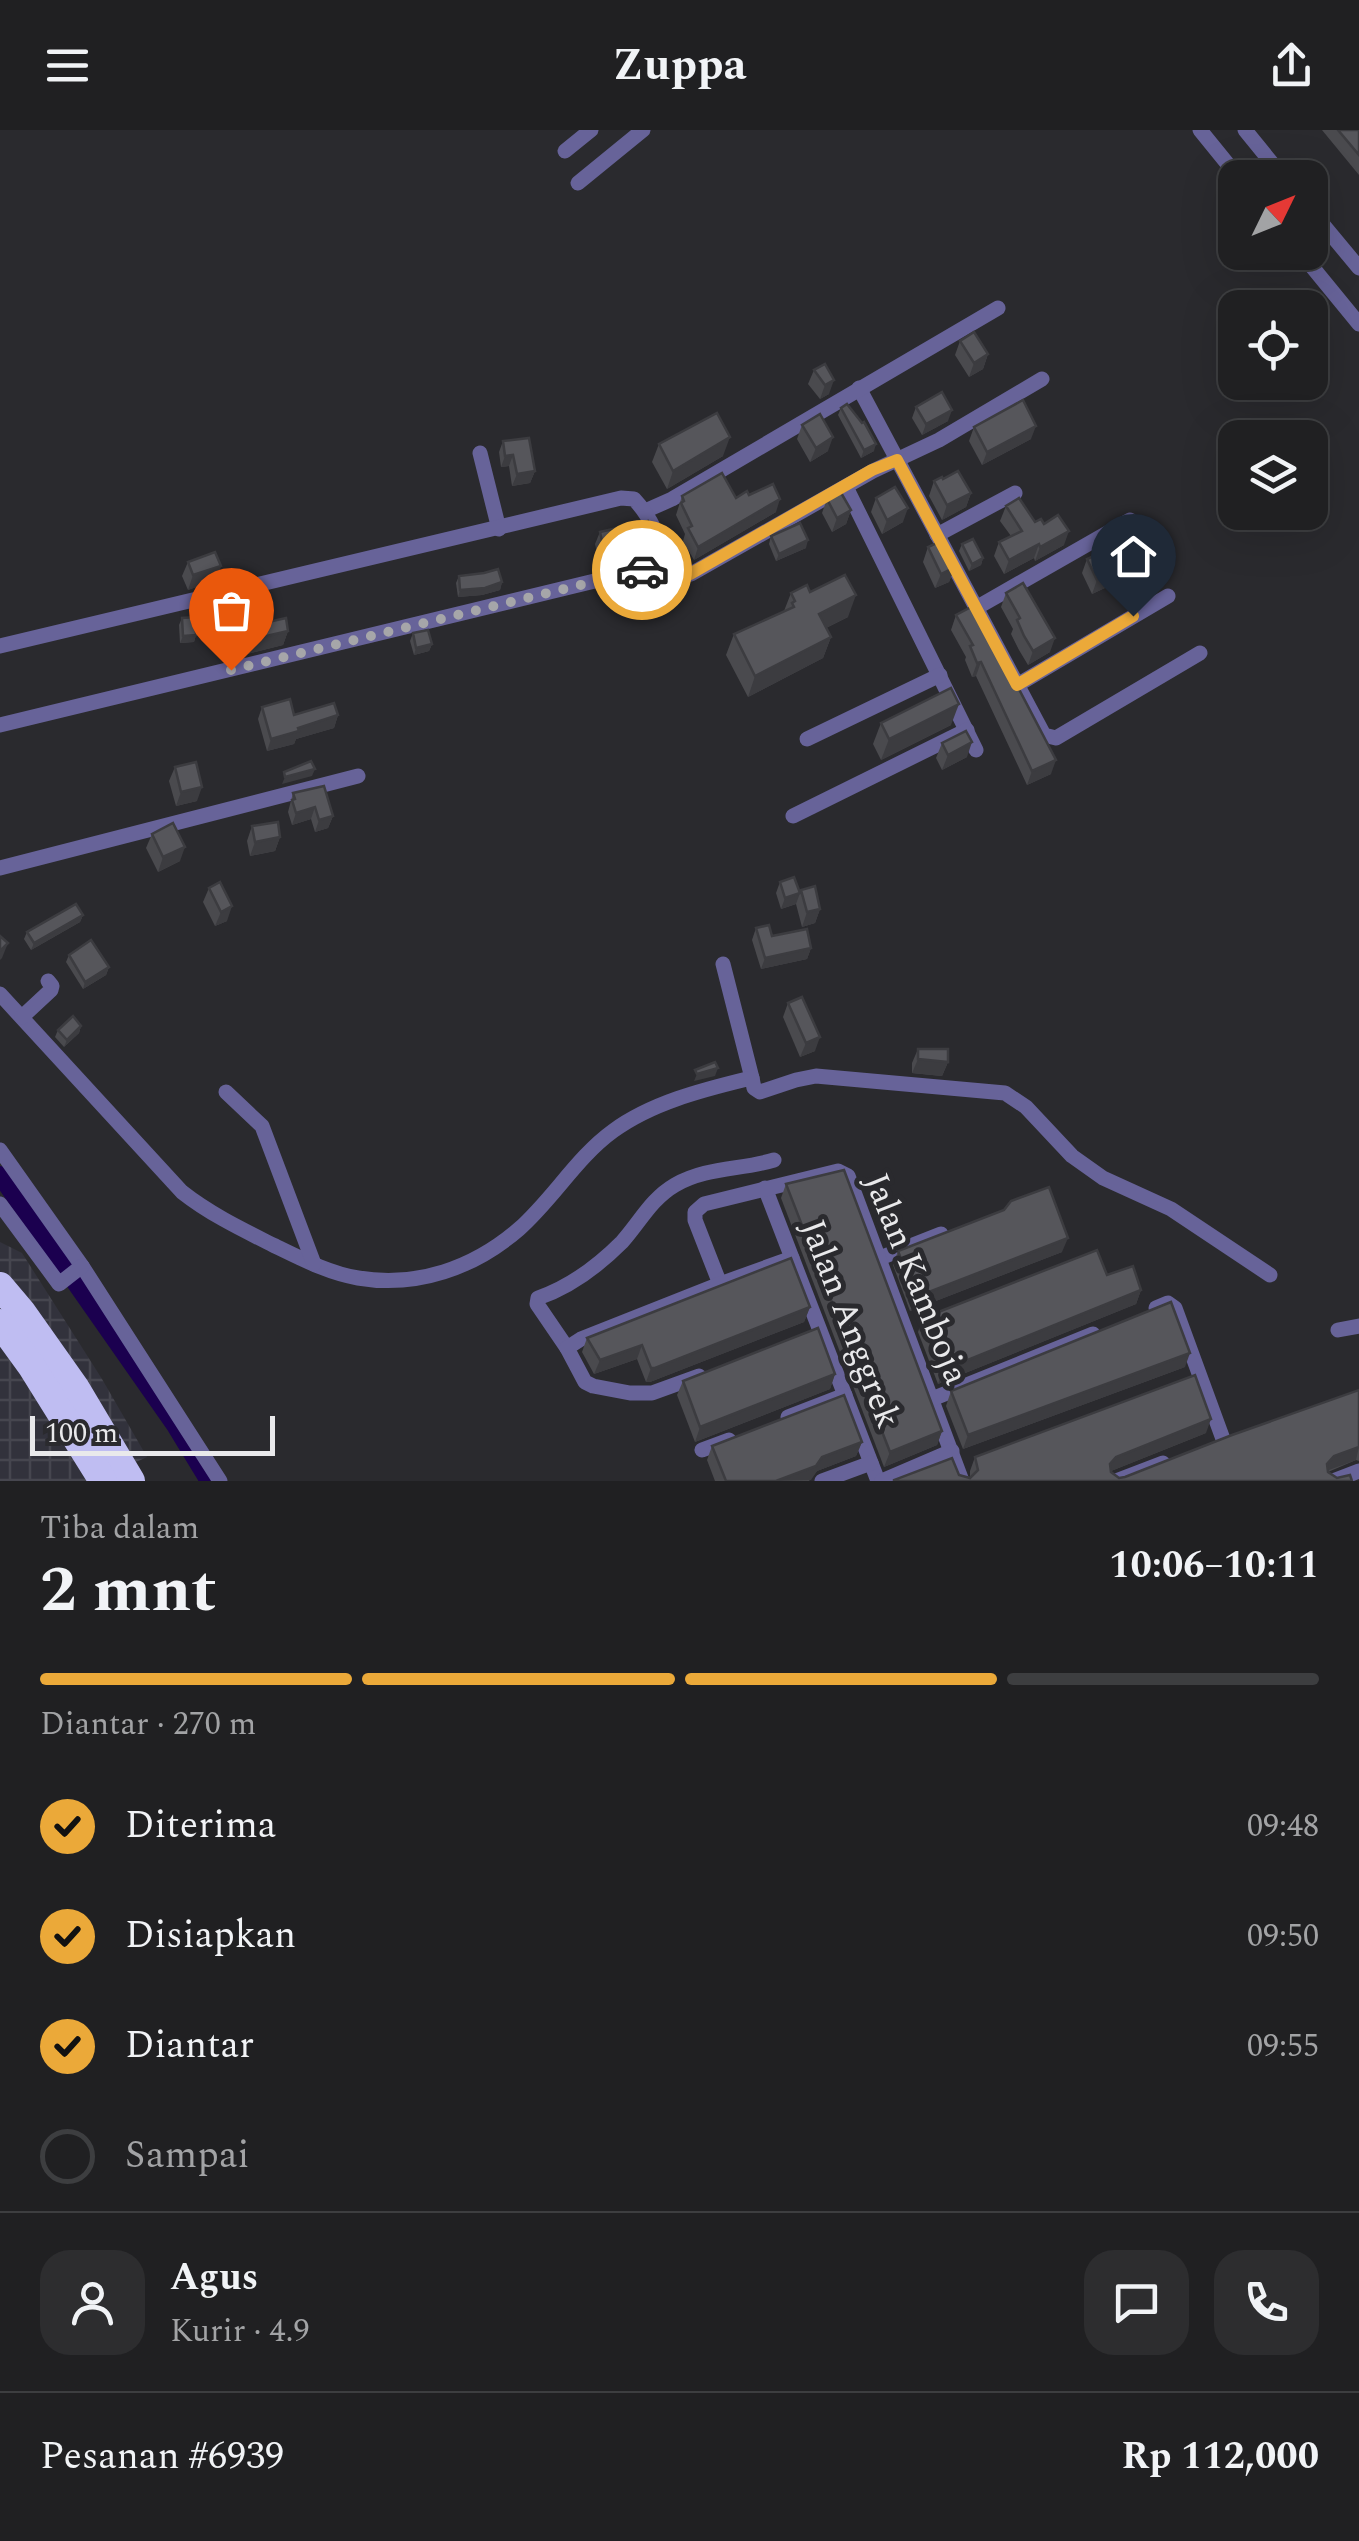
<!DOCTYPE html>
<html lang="id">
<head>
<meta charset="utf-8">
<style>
	body { margin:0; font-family:Spectral,serif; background:#2d2d2f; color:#f1f3f6; height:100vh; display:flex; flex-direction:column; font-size:38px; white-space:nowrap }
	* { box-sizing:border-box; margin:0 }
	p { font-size:32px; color:#a2a3a5 }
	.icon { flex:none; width:55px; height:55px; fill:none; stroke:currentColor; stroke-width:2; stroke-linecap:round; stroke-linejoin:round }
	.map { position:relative; height:1351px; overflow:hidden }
	.drawer { display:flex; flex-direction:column; background:#202022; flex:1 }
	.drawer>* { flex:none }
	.needle { width:65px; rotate:47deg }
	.buttons { position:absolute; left:1218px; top:30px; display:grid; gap:20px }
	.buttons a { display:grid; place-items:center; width:110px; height:110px; border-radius:20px; background:#202022; box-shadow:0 10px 40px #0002,0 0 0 2px #3d3e40; font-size:50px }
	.scale { position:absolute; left:30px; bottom:25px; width:245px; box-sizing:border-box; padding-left:10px; border:5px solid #e9e9eb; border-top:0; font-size:28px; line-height:35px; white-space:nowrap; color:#e9e9eb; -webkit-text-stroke:8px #2a2a2e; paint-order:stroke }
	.pin { position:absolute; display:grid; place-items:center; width:85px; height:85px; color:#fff; margin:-102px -42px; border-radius:50% 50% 50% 0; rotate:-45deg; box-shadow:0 0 10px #0007 }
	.pin .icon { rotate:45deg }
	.courier { position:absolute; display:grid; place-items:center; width:100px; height:100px; margin:-50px; border:8px solid #eba939; border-radius:50%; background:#fff; color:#222; box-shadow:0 2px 12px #0007 }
	.summary em { font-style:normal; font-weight:700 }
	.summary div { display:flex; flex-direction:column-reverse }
	.summary { display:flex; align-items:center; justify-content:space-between; height:170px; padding:0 40px }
	h1 { font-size:65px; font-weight:700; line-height:75px }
	.bar { display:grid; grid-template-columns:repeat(4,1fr); gap:15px 10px; align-content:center; height:120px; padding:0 40px }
	.bar i { height:12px; border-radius:8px; background:#3d3e40 }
	.bar .on { background:#eba939 }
	.bar p { grid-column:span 4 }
	.line { display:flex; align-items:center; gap:25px; padding:0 40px; border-top:2px solid #3d3e40 }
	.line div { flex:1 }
	.round { display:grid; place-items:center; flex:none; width:105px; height:105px; border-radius:30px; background:#2d2d2f }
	ol { padding:0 40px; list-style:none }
	li { display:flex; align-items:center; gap:30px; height:110px }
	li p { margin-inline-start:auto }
	li .icon { padding:10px; border-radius:50%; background:#eba939; color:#111; stroke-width:4 }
	li:last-child { color:#a2a3a5 }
	li i { width:55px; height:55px; border:5px solid #3d3e40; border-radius:50% }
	header { display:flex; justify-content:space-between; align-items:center; height:130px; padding:0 40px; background:#202022; font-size:45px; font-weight:700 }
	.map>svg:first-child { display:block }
	.industrial { fill:url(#industrial-grid) }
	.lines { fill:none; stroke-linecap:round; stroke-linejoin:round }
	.canal { stroke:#1b004f; stroke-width:18 }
	.street { stroke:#676399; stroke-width:15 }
	.highway { stroke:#bfbdf2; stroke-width:28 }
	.wall { fill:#4a4a4e }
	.shaded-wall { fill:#3c3c40 }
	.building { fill:#56565b; stroke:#3c3c40; stroke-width:2.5 }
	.done { stroke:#a6a6a9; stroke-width:10; stroke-dasharray:0 18 }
	.route { stroke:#eba939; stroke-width:12 }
	.labels { text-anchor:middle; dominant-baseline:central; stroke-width:10; stroke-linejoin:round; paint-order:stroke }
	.street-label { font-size:35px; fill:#e9e9eb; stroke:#2a2a2e }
</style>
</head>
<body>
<header><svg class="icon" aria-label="menu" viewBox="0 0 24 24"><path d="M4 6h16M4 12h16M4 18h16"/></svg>Zuppa<svg class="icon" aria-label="share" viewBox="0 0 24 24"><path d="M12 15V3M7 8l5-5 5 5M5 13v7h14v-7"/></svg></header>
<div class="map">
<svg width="1359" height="1351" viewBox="0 0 1359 1351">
	<defs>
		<pattern id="industrial-grid" width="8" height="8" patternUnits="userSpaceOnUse" patternTransform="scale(2.5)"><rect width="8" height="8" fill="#32323c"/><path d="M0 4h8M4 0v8" fill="none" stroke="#46464f"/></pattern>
	</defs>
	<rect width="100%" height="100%" fill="#2a2a2e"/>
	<!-- industrial -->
	<path class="industrial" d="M0,1112L22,1123L102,1249L147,1327L95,1351H0Z"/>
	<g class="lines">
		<!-- canal -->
		<path class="canal" d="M0,1045L175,1295L209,1351"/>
		<!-- street -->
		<g class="street">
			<path d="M1200,0L1239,48"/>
			<path d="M1245,0L1284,48"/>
			<path d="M565,21L591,0"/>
			<path d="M578,53L643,0"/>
			<path d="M1310,79L1359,138"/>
			<path d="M1300,122L1359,194"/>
			<path d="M859,258L1044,605L1056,608L1200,523"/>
			<path d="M480,323L499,399"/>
			<path d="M846,357L976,620"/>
			<path d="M645,381L672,369L998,178"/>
			<path d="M937,405L1015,363"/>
			<path d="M976,478L1130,390"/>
			<path d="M0,516L621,368L634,369C653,389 661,413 669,439"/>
			<path d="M1017,555L1168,466"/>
			<path d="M0,595L640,440L660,438L683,445L691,444L873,341L939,310L1042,249"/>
			<path d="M807,609L940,545"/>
			<path d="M793,686L967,600"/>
			<path d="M0,738L358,646"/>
			<path d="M723,834L752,948"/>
			<path d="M0,864L182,1062C210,1084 241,1099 273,1115C300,1128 328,1143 358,1148C417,1158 474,1138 519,1099C553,1069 577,1027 613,1001C651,973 702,960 747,949L752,948L754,958L760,962L796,950L816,946L1005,963L1026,977L1072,1026L1103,1048L1171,1079L1270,1145"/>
			<path d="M22,887L51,860L52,856L48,851"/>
			<path d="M226,962L262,996L314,1134"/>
			<path d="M0,1020L82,1136L220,1351"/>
			<path d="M765,1058L878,1351"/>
			<path d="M0,1074L59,1154L82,1136"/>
			<path d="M880,1128L941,1104"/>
			<path d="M720,1154L695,1090V1082L704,1074L838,1041L848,1046L962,1351"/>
			<path d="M1156,1178L1168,1173L1175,1178L1223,1309"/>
			<path d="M1338,1200L1359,1196"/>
			<path d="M567,1218L537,1174L538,1168C570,1157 598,1136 622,1112C640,1092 651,1069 675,1055C706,1037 741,1040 774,1030"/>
			<path d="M699,1246L652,1263H630L593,1256L585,1252L567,1218L581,1209L720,1154L792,1128"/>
			<path d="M932,1269L1093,1204"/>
			<path d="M788,1287L845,1265"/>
			<path d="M702,1320L729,1310"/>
			<path d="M822,1351L871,1333"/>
			<path d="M882,1351L952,1321"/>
			<path d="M1116,1351L1163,1333"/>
			<path d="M1333,1351L1359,1341"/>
		</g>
		<!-- highway -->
		<g class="highway">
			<path d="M0,1156L22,1182L75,1257L131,1351"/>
			<path d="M0,1193L32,1237L103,1351"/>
		</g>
	</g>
	<!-- wall -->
	<g class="wall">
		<path d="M1322,0H1359V45Z"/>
		<path d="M960,211L988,224L983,239L969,247L955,225Z"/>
		<path d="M825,234L829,264L820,269L808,254L814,240Z"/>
		<path d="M916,277L948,291L922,305L912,288Z"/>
		<path d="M841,278L874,321L861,328L838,285Z"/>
		<path d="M802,295L828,321L810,332L797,309Z"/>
		<path d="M974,297L1031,309L982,335L969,311Z"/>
		<path d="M503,311L535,341L530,353L512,356L509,336L501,337L499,322Z"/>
		<path d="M659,314L723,326L667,359L652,332Z"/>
		<path d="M934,351L971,363L966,377L942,390L929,366Z"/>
		<path d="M749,365L776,382L694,430L683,411L685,404L676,385L682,366L736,368Z"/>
		<path d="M876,368L903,392L882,404L871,382Z"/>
		<path d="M827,369L851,380L846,394L832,402L822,383Z"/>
		<path d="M1006,376L1035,392L1044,394L1064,415L1035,431L1034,428L1004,444L994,426L999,412L1011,406L1000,391Z"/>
		<path d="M600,402L652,423L600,437L595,414Z"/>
		<path d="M771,406L806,418L776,431L769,414Z"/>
		<path d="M962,414L983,428L981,435L969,441L959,421Z"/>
		<path d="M928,417L955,437L949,452L935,458L923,432Z"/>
		<path d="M1087,429L1112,443L1107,457L1092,464L1082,443Z"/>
		<path d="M188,432L221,436L216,450L188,460L182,446Z"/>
		<path d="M459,446L502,452L500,460L482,465L458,467L456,453Z"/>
		<path d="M810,462L848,487L826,498L831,507L823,528L748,567L726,525L734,504L784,481L791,463Z"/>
		<path d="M1006,463L1050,522L1028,535L1019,520L1011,504L1013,499L1001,477Z"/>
		<path d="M956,485L1051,644L1027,655L976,546L972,547L965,530L966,527L951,500Z"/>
		<path d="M182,488L196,505L194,512L180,513L179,495Z"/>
		<path d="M241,498L288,501L283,515L239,526L236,512Z"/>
		<path d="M413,503L432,514L429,521L414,525L410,511Z"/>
		<path d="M262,577L294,585H338L334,598L296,609L294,614L267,621L258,589Z"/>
		<path d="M881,593L951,595L881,630L873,614Z"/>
		<path d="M942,613L967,627L942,640L936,628Z"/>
		<path d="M175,637L197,671L176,676L169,651Z"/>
		<path d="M293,663L333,686L328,698L315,702L311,689L292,695L288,682Z"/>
		<path d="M252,696L280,707L275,721L250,726L247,711Z"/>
		<path d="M152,704L180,731L158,742L146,718Z"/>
		<path d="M780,752L800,763L801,760L820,779L815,793L802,797L796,774L781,779L776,763Z"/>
		<path d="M209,758L227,791L215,796L203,772Z"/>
		<path d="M83,785L80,792L31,820L24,809L27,802Z"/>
		<path d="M756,798L772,806L811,818L807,829L761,839L752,810Z"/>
		<path d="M69,825L109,837L106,845L83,859L66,832Z"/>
		<path d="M788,873L815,921L800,927L783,887Z"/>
		<path d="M81,896L79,903L64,917L55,907L58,900Z"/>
		<path d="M918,919L948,932L942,946L912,943V933Z"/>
		<path d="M786,1054L942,1301L937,1315L884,1337L781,1068Z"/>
		<path d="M898,1121L1062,1122L910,1181L893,1135Z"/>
		<path d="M1107,1145L1141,1160L1136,1174L938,1254L918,1202L923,1188Z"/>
		<path d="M810,1177L804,1192L650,1252H646L637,1229L594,1244L582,1222L587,1208Z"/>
		<path d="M1185,1237L963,1319L946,1276L951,1261Z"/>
		<path d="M835,1244L830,1259L695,1312L677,1265L683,1251Z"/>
		<path d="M1359,1260V1331L1356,1330L1328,1342L1337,1348L1352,1351H893L894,1350L959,1345L970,1348V1341L975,1327L1206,1303L1111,1341L1119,1348L1125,1347Z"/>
		<path d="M862,1312L856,1326L817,1341L809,1351H715L707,1330L712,1316Z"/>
	</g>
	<!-- shaded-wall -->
	<g class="shaded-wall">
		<path d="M988,224L983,239L969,247L974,233Z"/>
		<path d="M834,250L829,264L820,269L825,255Z"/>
		<path d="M952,280L948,291L922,305L926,294Z"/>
		<path d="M1036,296L1031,309L982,335L987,322Z"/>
		<path d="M730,307L723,326L667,359L673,341Z"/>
		<path d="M833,307L828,321L810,332L816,318Z"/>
		<path d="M876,314L874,321L861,328L864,320Z"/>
		<path d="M513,325L509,336L501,337L505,326Z"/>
		<path d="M535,341L530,353L512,356L517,344Z"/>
		<path d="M971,363L966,377L942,390L947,375Z"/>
		<path d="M780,369L776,382L694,430L698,417Z"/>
		<path d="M908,378L903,392L882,404L887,390Z"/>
		<path d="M851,380L846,394L832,402L837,388Z"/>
		<path d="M1069,401L1064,415L1035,431L1040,417Z"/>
		<path d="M808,410L806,418L776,431L779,424Z"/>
		<path d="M656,411L652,423L600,437L605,425Z"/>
		<path d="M1039,414L1034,428L1004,444L1009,430Z"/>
		<path d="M983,428L981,435L969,441L972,434Z"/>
		<path d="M221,436L216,450L188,460L193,445Z"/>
		<path d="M955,437L949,452L935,458L941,444Z"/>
		<path d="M1112,443L1107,457L1092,464L1097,450Z"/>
		<path d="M502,452L500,460L482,465L458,467L460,460Z"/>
		<path d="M856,465L848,487L812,505L819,484Z"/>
		<path d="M288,501L283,515L239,526L244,511Z"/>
		<path d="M196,505L194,512L180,513L183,506Z"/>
		<path d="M831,507L823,528L748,567L755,546Z"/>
		<path d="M1055,508L1050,522L1028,535L1033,521Z"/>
		<path d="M432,514L429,521L414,525L416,518Z"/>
		<path d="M981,532L976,546L972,547L977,533Z"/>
		<path d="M959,574L951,595L881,630L889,609Z"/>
		<path d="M338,585L334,598L296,609L294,614L267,621L271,609L298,598Z"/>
		<path d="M972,612L967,627L942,640L948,625Z"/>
		<path d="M1056,630L1051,644L1027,655L1032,641Z"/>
		<path d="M315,639L312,646L282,654L285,647Z"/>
		<path d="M202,657L197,671L176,676L181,662Z"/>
		<path d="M315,677L311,689L292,695L296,683Z"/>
		<path d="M333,686L328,698L315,702L319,690Z"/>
		<path d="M280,707L275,721L250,726L255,712Z"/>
		<path d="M185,717L180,731L158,742L163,727Z"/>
		<path d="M800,763L796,774L781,779L785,768Z"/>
		<path d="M232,776L227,791L215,796L221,782Z"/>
		<path d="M820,779L815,793L802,797L807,782Z"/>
		<path d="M83,785L80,792L31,820L34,813Z"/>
		<path d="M8,813L2,828L0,830V821Z"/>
		<path d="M811,818L807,829L761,839L765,828Z"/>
		<path d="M109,837L106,845L83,859L85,852Z"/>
		<path d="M81,896L79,903L64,917L67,910Z"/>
		<path d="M820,907L815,921L800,927L806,913Z"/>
		<path d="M918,929L948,932L942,946L912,943Z"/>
		<path d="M718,938L715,946L694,951L697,944Z"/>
		<path d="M1068,1108L1062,1122L910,1181L916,1167Z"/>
		<path d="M1141,1160L1136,1174L938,1254L943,1240Z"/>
		<path d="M810,1177L804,1192L650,1252H646L651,1238Z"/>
		<path d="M642,1215L637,1229L594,1244L600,1230Z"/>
		<path d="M1190,1223L1185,1237L963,1319L968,1305Z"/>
		<path d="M835,1244L830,1259L695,1312L700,1297Z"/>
		<path d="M1211,1289L1206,1303L1111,1341L1110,1334L1116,1327Z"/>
		<path d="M942,1301L937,1315L884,1337L890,1322Z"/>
		<path d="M862,1312L856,1326L817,1341L811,1350L776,1351L822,1327Z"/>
		<path d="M1359,1317L1356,1330L1329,1340L1322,1348L1327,1334L1334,1326Z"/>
	</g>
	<!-- building -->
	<g class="building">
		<path d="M1338,0H1359V25Z"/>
		<path d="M974,202L988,224L974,233L960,211Z"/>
		<path d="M825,234L834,250L825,255L814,240Z"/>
		<path d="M942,262L952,280L926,294L916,277Z"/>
		<path d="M1023,270L1036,296L987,322L974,297Z"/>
		<path d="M847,274L862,293L864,292L876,314L864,320L841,278Z"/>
		<path d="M717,283L730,307L673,341L659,314Z"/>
		<path d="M820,284L833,307L816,318L802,295Z"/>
		<path d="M529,308L535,341L517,344L513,325L505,326L503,311Z"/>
		<path d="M958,341L971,363L947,375L934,351L942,347L943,349Z"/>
		<path d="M722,343L736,368L747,361L749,365L773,354L780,369L698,417L688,398L692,396L681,373L684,371L682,366Z"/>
		<path d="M895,357L908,378L887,390L876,368Z"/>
		<path d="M840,361L851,380L837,388L827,369Z"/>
		<path d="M1019,368L1035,392L1041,389L1044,394L1058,385L1069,401L1040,417L1039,414L1009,430L999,412L1022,401L1006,376Z"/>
		<path d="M648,391L656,411L605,425L600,402Z"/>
		<path d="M800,393L808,410L779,424L771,406Z"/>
		<path d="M973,409L983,428L972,434L962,414Z"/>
		<path d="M941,411L955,437L941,444L928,417Z"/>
		<path d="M215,422L221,436L193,445L188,432Z"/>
		<path d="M1102,422L1112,443L1097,450L1087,429Z"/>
		<path d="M498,439L502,452L485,458L460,460L459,446L484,443Z"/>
		<path d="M845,445L856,465L819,484L831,507L755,546L734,504L794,477L792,473L795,471L791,463L807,455L810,462Z"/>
		<path d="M1023,453L1055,508L1033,521L1024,506L1017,490L1020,488L1006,463Z"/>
		<path d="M975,475L1056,630L1032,641L981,532L977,533L970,516L973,515L956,485Z"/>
		<path d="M196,487V505L183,506L182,488Z"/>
		<path d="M286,488L288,501L244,511L241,498Z"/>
		<path d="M428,500L432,514L416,518L413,503Z"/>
		<path d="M951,558L959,574L889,609L881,593Z"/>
		<path d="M290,569L294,585L334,573L338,585L298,598L299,601L271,609L262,577Z"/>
		<path d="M966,601L972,612L948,625L942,613Z"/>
		<path d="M311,631L315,639L285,647L284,642Z"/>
		<path d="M196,632L202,657L181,662L175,637Z"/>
		<path d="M324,656L333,686L319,690L315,677L296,683L292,670L295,669L293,663Z"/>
		<path d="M278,692L280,707L255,712L252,696Z"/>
		<path d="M173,693L185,717L163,727L152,704Z"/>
		<path d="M794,747L800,763L785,768L780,752Z"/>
		<path d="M220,752L232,776L221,782L209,758Z"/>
		<path d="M815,756L820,779L807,782L801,760Z"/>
		<path d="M76,774L83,785L34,813L27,802Z"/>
		<path d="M769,795L772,806L807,799L811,818L765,828L756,798Z"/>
		<path d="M0,806L8,813L0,821Z"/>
		<path d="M91,810L109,837L85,852L69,825Z"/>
		<path d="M802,867L820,907L806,913L788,873Z"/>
		<path d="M73,886L81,896L67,910L58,900Z"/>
		<path d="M918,919H948V932L918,929Z"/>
		<path d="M715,932L718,938L697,944L695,940Z"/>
		<path d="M844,1040L942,1301L890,1322L786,1054Z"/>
		<path d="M1049,1057L1068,1108L916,1167L898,1121L1004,1080L1011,1071Z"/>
		<path d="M1097,1120L1107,1145L1133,1136L1141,1160L943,1240L923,1188Z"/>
		<path d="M791,1128L810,1177L655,1238H651L642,1215L600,1230L587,1208Z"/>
		<path d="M1171,1172L1190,1223L968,1305L951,1261Z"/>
		<path d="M818,1198L835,1244L700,1297L683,1251Z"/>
		<path d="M1195,1245L1211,1289L1116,1327L1110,1334L1111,1342L1119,1348L1125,1347L1232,1305L1359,1260V1317L1334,1326L1327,1334L1328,1342L1337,1348L1350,1345L1352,1351H894V1350L952,1328L959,1345L970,1348L978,1340L975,1327Z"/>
		<path d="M844,1265L862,1312L822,1327L816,1336L776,1351H726L712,1316Z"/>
	</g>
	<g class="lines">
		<!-- done -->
		<path class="done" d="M231,540L642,440"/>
		<!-- route -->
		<path class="route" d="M642,440L660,438L683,445L690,444L872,340L897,330L1017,555L1133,486"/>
	</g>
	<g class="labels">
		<!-- street labels -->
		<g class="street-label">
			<text transform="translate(916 1149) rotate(68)">Jalan Kamboja</text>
			<text transform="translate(850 1194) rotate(69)">Jalan Anggrek</text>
		</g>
	</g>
</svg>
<div class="buttons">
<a><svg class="needle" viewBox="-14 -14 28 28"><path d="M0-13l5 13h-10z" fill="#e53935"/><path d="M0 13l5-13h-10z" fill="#a2a3a5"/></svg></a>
<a><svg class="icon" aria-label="locate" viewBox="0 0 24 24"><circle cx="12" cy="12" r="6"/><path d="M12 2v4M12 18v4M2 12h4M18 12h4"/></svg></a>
<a><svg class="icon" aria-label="layers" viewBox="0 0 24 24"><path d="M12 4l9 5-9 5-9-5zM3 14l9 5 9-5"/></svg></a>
</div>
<div class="scale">100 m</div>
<div class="pin" style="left:231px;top:540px;background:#ea580c"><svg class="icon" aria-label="bag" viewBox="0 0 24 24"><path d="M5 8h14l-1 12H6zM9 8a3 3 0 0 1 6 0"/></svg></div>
<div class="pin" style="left:1133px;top:486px;background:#1f2937"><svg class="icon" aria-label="home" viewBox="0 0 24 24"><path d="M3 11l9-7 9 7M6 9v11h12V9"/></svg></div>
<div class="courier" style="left:642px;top:440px"><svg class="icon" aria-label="car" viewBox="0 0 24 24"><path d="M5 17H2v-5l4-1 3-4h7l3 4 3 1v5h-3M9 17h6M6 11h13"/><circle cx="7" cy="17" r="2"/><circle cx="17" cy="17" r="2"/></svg></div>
</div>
<section class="drawer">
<div class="summary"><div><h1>2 mnt</h1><p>Tiba dalam</p></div><em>10:06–10:11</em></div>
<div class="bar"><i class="on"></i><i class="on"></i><i class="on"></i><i></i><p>Diantar · 270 m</p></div>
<ol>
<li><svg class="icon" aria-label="check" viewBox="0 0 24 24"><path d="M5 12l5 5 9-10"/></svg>Diterima<p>09:48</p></li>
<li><svg class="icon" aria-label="check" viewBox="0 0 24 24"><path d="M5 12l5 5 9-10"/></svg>Disiapkan<p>09:50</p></li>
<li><svg class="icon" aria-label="check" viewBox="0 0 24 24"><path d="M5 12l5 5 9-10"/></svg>Diantar<p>09:55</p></li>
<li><i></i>Sampai</li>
</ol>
<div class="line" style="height:180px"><a class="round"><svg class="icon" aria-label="person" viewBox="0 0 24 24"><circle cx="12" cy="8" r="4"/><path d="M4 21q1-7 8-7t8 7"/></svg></a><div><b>Agus</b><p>Kurir · 4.9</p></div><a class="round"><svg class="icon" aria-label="chat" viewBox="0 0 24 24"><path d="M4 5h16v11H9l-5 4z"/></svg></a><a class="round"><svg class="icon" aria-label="phone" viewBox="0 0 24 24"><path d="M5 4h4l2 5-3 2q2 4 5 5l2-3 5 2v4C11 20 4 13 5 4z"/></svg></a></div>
<div class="line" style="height:130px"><div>Pesanan #6939</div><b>Rp 112,000</b></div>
</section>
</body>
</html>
